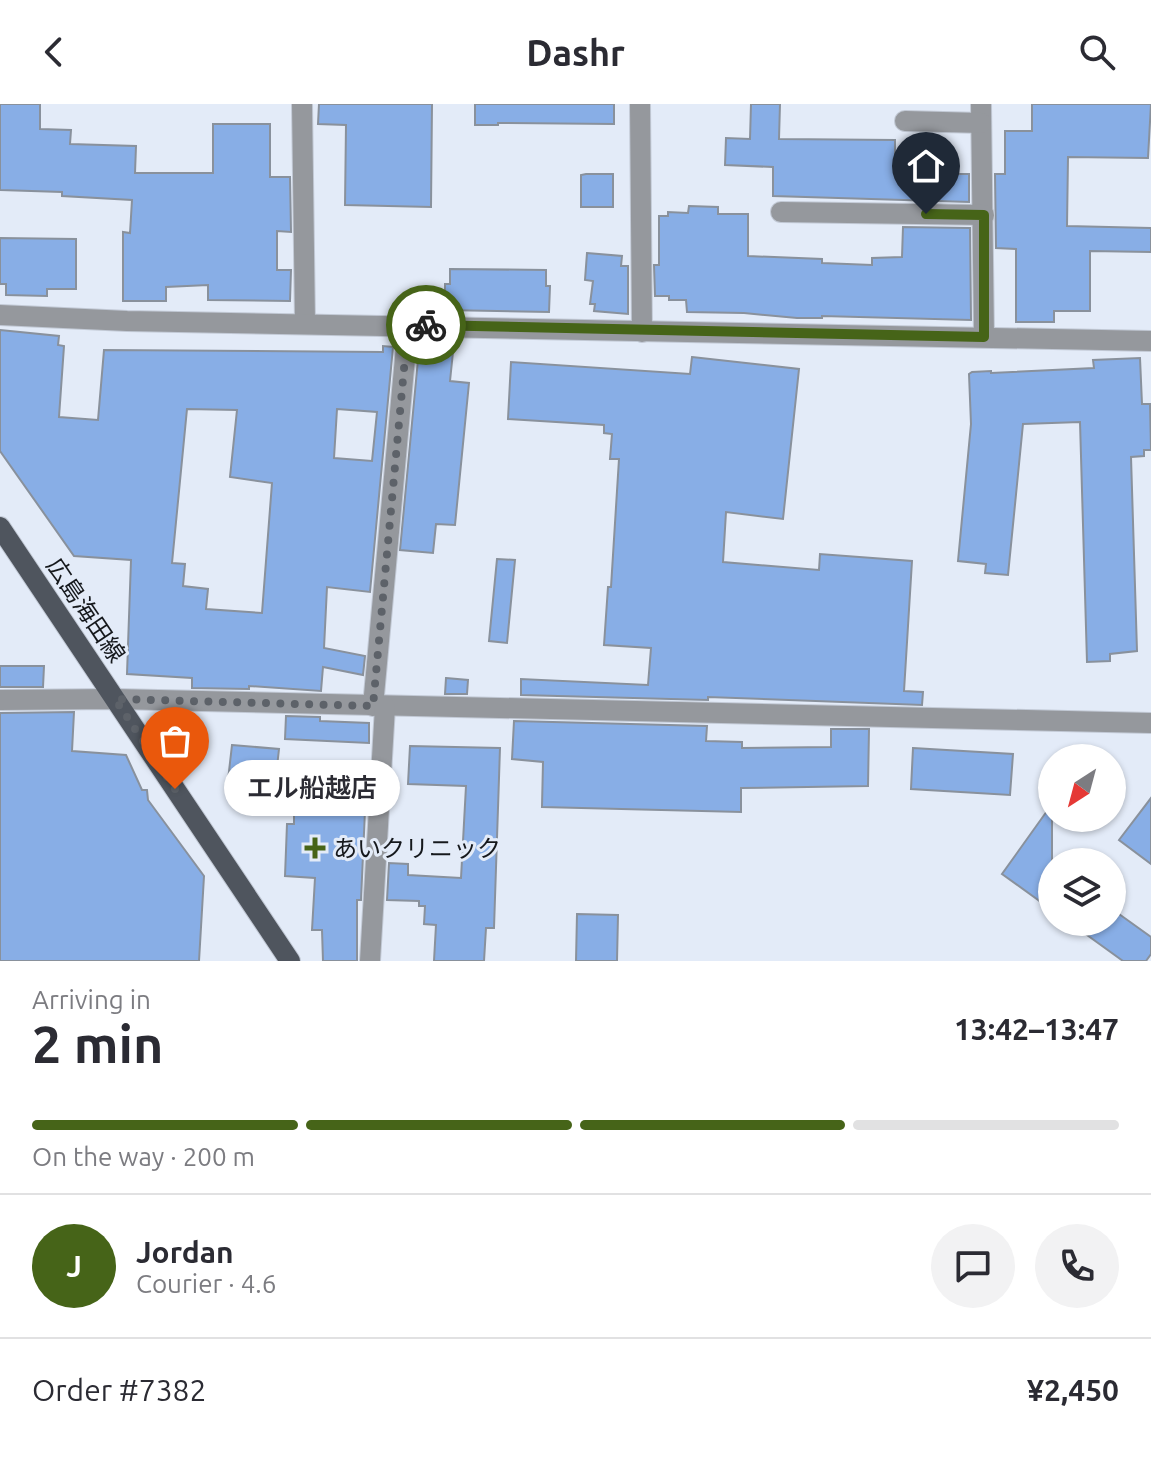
<!DOCTYPE html>
<html lang="en">
<head>
<meta charset="utf-8">
<style>
	body { margin:0; font-family:Ubuntu,"Noto Sans JP",sans-serif; background:#f2f2f3; color:#2b2b33; height:100vh; display:flex; flex-direction:column; font-size:30px; white-space:nowrap }
	* { box-sizing:border-box; margin:0 }
	p { font-size:26px; color:#7c7c81 }
	.icon { flex:none; width:44px; height:44px; fill:none; stroke:currentColor; stroke-width:2; stroke-linecap:round; stroke-linejoin:round }
	.map { position:relative; height:857px; overflow:hidden }
	.panel { display:flex; flex-direction:column; background:#fff; flex:1 }
	.panel>* { flex:none }
	.needle { width:52px; rotate:216deg }
	.buttons { position:absolute; left:1038px; top:640px; display:grid; gap:16px }
	.buttons a { display:grid; place-items:center; width:88px; height:88px; border-radius:50%; background:#fff; box-shadow:0 2px 6px #0004; font-size:40px }
	.pin { position:absolute; display:grid; place-items:center; width:68px; height:68px; color:#fff; margin:-82px -34px; border-radius:50% 50% 50% 0; rotate:-45deg; box-shadow:0 0 8px #0007 }
	.pin .icon { rotate:45deg }
	.courier { position:absolute; display:grid; place-items:center; width:80px; height:80px; margin:-40px; border:6px solid #466418; border-radius:50%; background:#fff; color:#222; box-shadow:0 2px 10px #0007 }
	.bubble { position:absolute; height:56px; border-radius:28px; background:#fff; box-shadow:0 2px 6px #0004; font-size:26px; font-weight:600; line-height:56px; text-align:center }
	.headline em { font-style:normal; font-weight:600 }
	.headline div { display:flex; flex-direction:column-reverse }
	.headline { display:flex; align-items:center; justify-content:space-between; height:136px; padding:0 32px }
	h1 { font-size:52px; font-weight:600; line-height:60px }
	.bar { display:grid; grid-template-columns:repeat(4,1fr); gap:12px 8px; align-content:center; height:96px; padding:0 32px }
	.bar i { height:10px; border-radius:6px; background:#e1e1e2 }
	.bar .active { background:#466418 }
	.bar p { grid-column:span 4 }
	.line { display:flex; align-items:center; gap:20px; padding:0 32px; border-top:2px solid #e1e1e2 }
	.line div { flex:1 }
	.round { display:grid; place-items:center; flex:none; width:84px; height:84px; border-radius:42px; background:#f2f2f3 }
	header { display:flex; justify-content:space-between; align-items:center; height:104px; padding:0 32px; background:#fff; font-size:36px; font-weight:600 }
	.map>svg:first-child { display:block }
	.building { fill:#88aee6; stroke:#89919c; stroke-width:2; fill-rule:evenodd }
	.lines { fill:none; stroke-linecap:round; stroke-linejoin:round }
	.minor-casing { stroke:#c2c9d5; stroke-width:22 }
	.major-casing { stroke:#c2c9d5; stroke-width:22 }
	.minor { stroke:#95989d; stroke-width:20 }
	.major { stroke:#4f555e; stroke-width:20 }
	.done { stroke:#5d6269; stroke-width:8; stroke-dasharray:0 14.4 }
	.route { stroke:#466418; stroke-width:10 }
	.poi-dot { fill:#466418; stroke:#e3ebf8; stroke-width:3 }
	.labels { text-anchor:middle; dominant-baseline:central; stroke-width:6; stroke-linejoin:round; paint-order:stroke }
	.street-label { font-size:24px; fill:#15181c; stroke:#e3ebf8 }
	.poi-label { font-size:24px; fill:#15181c; stroke:#e3ebf8; text-anchor:start }
</style>
</head>
<body>
<header><svg class="icon" aria-label="back" viewBox="0 0 24 24"><path d="M15 5l-7 7 7 7"/></svg>Dashr<svg class="icon" aria-label="search" viewBox="0 0 24 24"><circle cx="10" cy="10" r="6"/><path d="M15 15l6 6"/></svg></header>
<div class="map">
<svg width="1151" height="857" viewBox="0 0 1151 857">
	<rect width="100%" height="100%" fill="#e3ebf8"/>
	<!-- building -->
	<g class="building">
		<path d="M0,0H40V25L71,26L70,40L136,42L135,69H213V20H270V73H290L291,128L277,127V166H291L290,197L208,196V181L166,183V197H123V128L130,129L132,96L62,92V88L0,86Z"/>
		<path d="M319,0H432L431,103L345,101L346,21L318,20Z"/>
		<path d="M475,0H614V20L498,19V21H475Z"/>
		<path d="M751,0H780L779,35L895,36V70H969V98L773,92V63L725,61L726,34L750,35Z"/>
		<path d="M1032,0H1151L1148,54L1068,53L1067,122L1151,124V148L1090,147V207H1054V218H1016V145L996,144L995,70H1005V27H1032Z"/>
		<path d="M586,70H613V103H581V71Z"/>
		<path d="M689,102L718,103V110H748V152L822,155V159L872,161V154L902,153L903,123L970,124L971,216L822,212V214H797L744,209L687,208L686,196H669V192H655L654,161H659V112H668V108L688,109Z"/>
		<path d="M0,134L76,135V185H47V192L6,191V180H0Z"/>
		<path d="M587,149L622,152L621,162H628V210L594,207L595,200H590L593,177L585,176Z"/>
		<path d="M450,165L546,166V182H550L549,208L445,206V180H450Z"/>
		<path d="M0,226L59,232L58,241L64,242L59,313L98,316L104,246L383,248V242L393,243L370,488L327,483L324,544L365,552L363,571L323,563L321,587L249,582V585L192,584V574L127,570L131,456L74,452L0,347ZM187,305L237,306L230,373L272,379L262,509L206,505L208,485L183,482L185,460L172,459ZM337,305L377,308L372,357L334,354Z"/>
		<path d="M419,245L453,248L450,277L469,279L455,421L436,420L433,449L400,446Z"/>
		<path d="M692,253L799,265L783,415L726,408L723,458L819,466L820,450L912,457L904,587L923,588L922,601L708,593V596L521,591V575L648,581L651,544L604,541L608,483H611L619,355H610L612,330L604,329V321L508,315L511,258L690,270Z"/>
		<path d="M1140,254L1142,300H1150L1151,346H1144V352L1131,353L1137,547L1110,550V557L1087,558L1080,318L1023,320L1008,471L985,469L986,460L958,457L971,320L969,270L972,268L991,267V269L1094,264L1093,256Z"/>
		<path d="M497,455L515,456L507,539L489,537Z"/>
		<path d="M0,562H44L43,583H0Z"/>
		<path d="M446,574L468,576L467,590H445Z"/>
		<path d="M74,608L72,647L126,651L142,686H147L148,696L204,772L199,857H0V609Z"/>
		<path d="M286,612L320,613V617L369,619V639L285,635Z"/>
		<path d="M514,617L707,622L706,637L742,638V644L831,643V625H869L868,682L741,684V708L542,703L543,658L512,655Z"/>
		<path d="M232,641L279,645L275,681L228,676Z"/>
		<path d="M410,642L500,644L494,824H486L484,857H434L436,821L424,820L425,802H419V797L387,796L389,759L408,760V771L461,774L466,682L408,680Z"/>
		<path d="M913,644L1013,650L1010,691L911,685Z"/>
		<path d="M294,682L366,684L361,796H357V857H323L322,826H312L315,774L285,772L287,720H294Z"/>
		<path d="M1151,694V760L1119,736Z"/>
		<path d="M1052,700V806L1002,770Z"/>
		<path d="M1112,805L1151,833V850L1146,857H1123L1069,818H1112Z"/>
		<path d="M577,810L618,811L617,857H576Z"/>
	</g>
	<g class="lines">
		<!-- minor casing -->
		<g class="minor-casing">
			<g id="minor">
				<path d="M302,0L305,219"/>
				<path d="M640,0L642,228"/>
				<path d="M981,0L984,233"/>
				<path d="M905,17L981,19"/>
				<path d="M781,108L984,111"/>
				<path d="M0,211L127,217L1151,237"/>
				<path d="M0,596L115,595L1151,619"/>
				<path d="M373,602L408,221"/>
				<path d="M370,857L385,603"/>
			</g>
		</g>
		<!-- major casing -->
		<g class="major-casing">
			<path id="major" d="M0,423L290,857"/>
		</g>
		<!-- minor -->
		<use href="#minor" class="minor"/>
		<!-- major -->
		<use href="#major" class="major"/>
	</g>
	<g class="lines">
		<!-- done -->
		<path class="done" d="M175,685L115,595L373,602L408,221H426"/>
		<!-- route -->
		<path class="route" d="M426,221L984,233V111L926,110"/>
	</g>
	<!-- markers -->
	<path class="poi-dot" d="M311 732h8v8h8v8h-8v8h-8v-8h-8v-8h8z"/>
	<g class="labels">
		<!-- street labels -->
		<g class="street-label">
			<text transform="translate(86 506) rotate(56)">広島海田線</text>
		</g>
		<!-- poi labels -->
		<g class="poi-label">
			<text x="333" y="744">あいクリニック</text>
		</g>
	</g>
</svg>
<div class="buttons">
<a><svg class="needle" viewBox="-14 -14 28 28"><path d="M0-13l5 13h-10z" fill="#e53935"/><path d="M0 13l5-13h-10z" fill="#7c7c81"/></svg></a>
<a><svg class="icon" aria-label="layers" viewBox="0 0 24 24"><path d="M12 4l9 5-9 5-9-5zM3 14l9 5 9-5"/></svg></a>
</div>
<div class="pin" style="left:175px;top:685px;background:#ea580c"><svg class="icon" aria-label="bag" viewBox="0 0 24 24"><path d="M5 8h14l-1 12H6zM9 8a3 3 0 0 1 6 0"/></svg></div>
<div class="pin" style="left:926px;top:110px;background:#1f2937"><svg class="icon" aria-label="home" viewBox="0 0 24 24"><path d="M3 11l9-7 9 7M6 9v11h12V9"/></svg></div>
<div class="courier" style="left:426px;top:221px"><svg class="icon" aria-label="bike" viewBox="0 0 24 24"><circle cx="6" cy="16" r="4"/><circle cx="18" cy="16" r="4"/><path d="M6 16l4-8h5l3 8M10 8l3 8H6M13 5h3"/></svg></div>
<div class="bubble" style="left:224px;top:656px;width:176px">エル船越店</div>
</div>
<section class="panel">
<div class="headline"><div><h1>2 min</h1><p>Arriving in</p></div><em>13:42–13:47</em></div>
<div class="bar"><i class="active"></i><i class="active"></i><i class="active"></i><i></i><p>On the way · 200 m</p></div>
<div class="line" style="height:144px"><b class="round" style="background:#466418;color:#fff">J</b><div><b>Jordan</b><p>Courier · 4.6</p></div><a class="round"><svg class="icon" aria-label="chat" viewBox="0 0 24 24"><path d="M4 5h16v11H9l-5 4z"/></svg></a><a class="round"><svg class="icon" aria-label="phone" viewBox="0 0 24 24"><path d="M5 4h4l2 5-3 2q2 4 5 5l2-3 5 2v4C11 20 4 13 5 4z"/></svg></a></div>
<div class="line" style="height:104px"><div>Order #7382</div><b>¥2,450</b></div>
</section>
</body>
</html>
